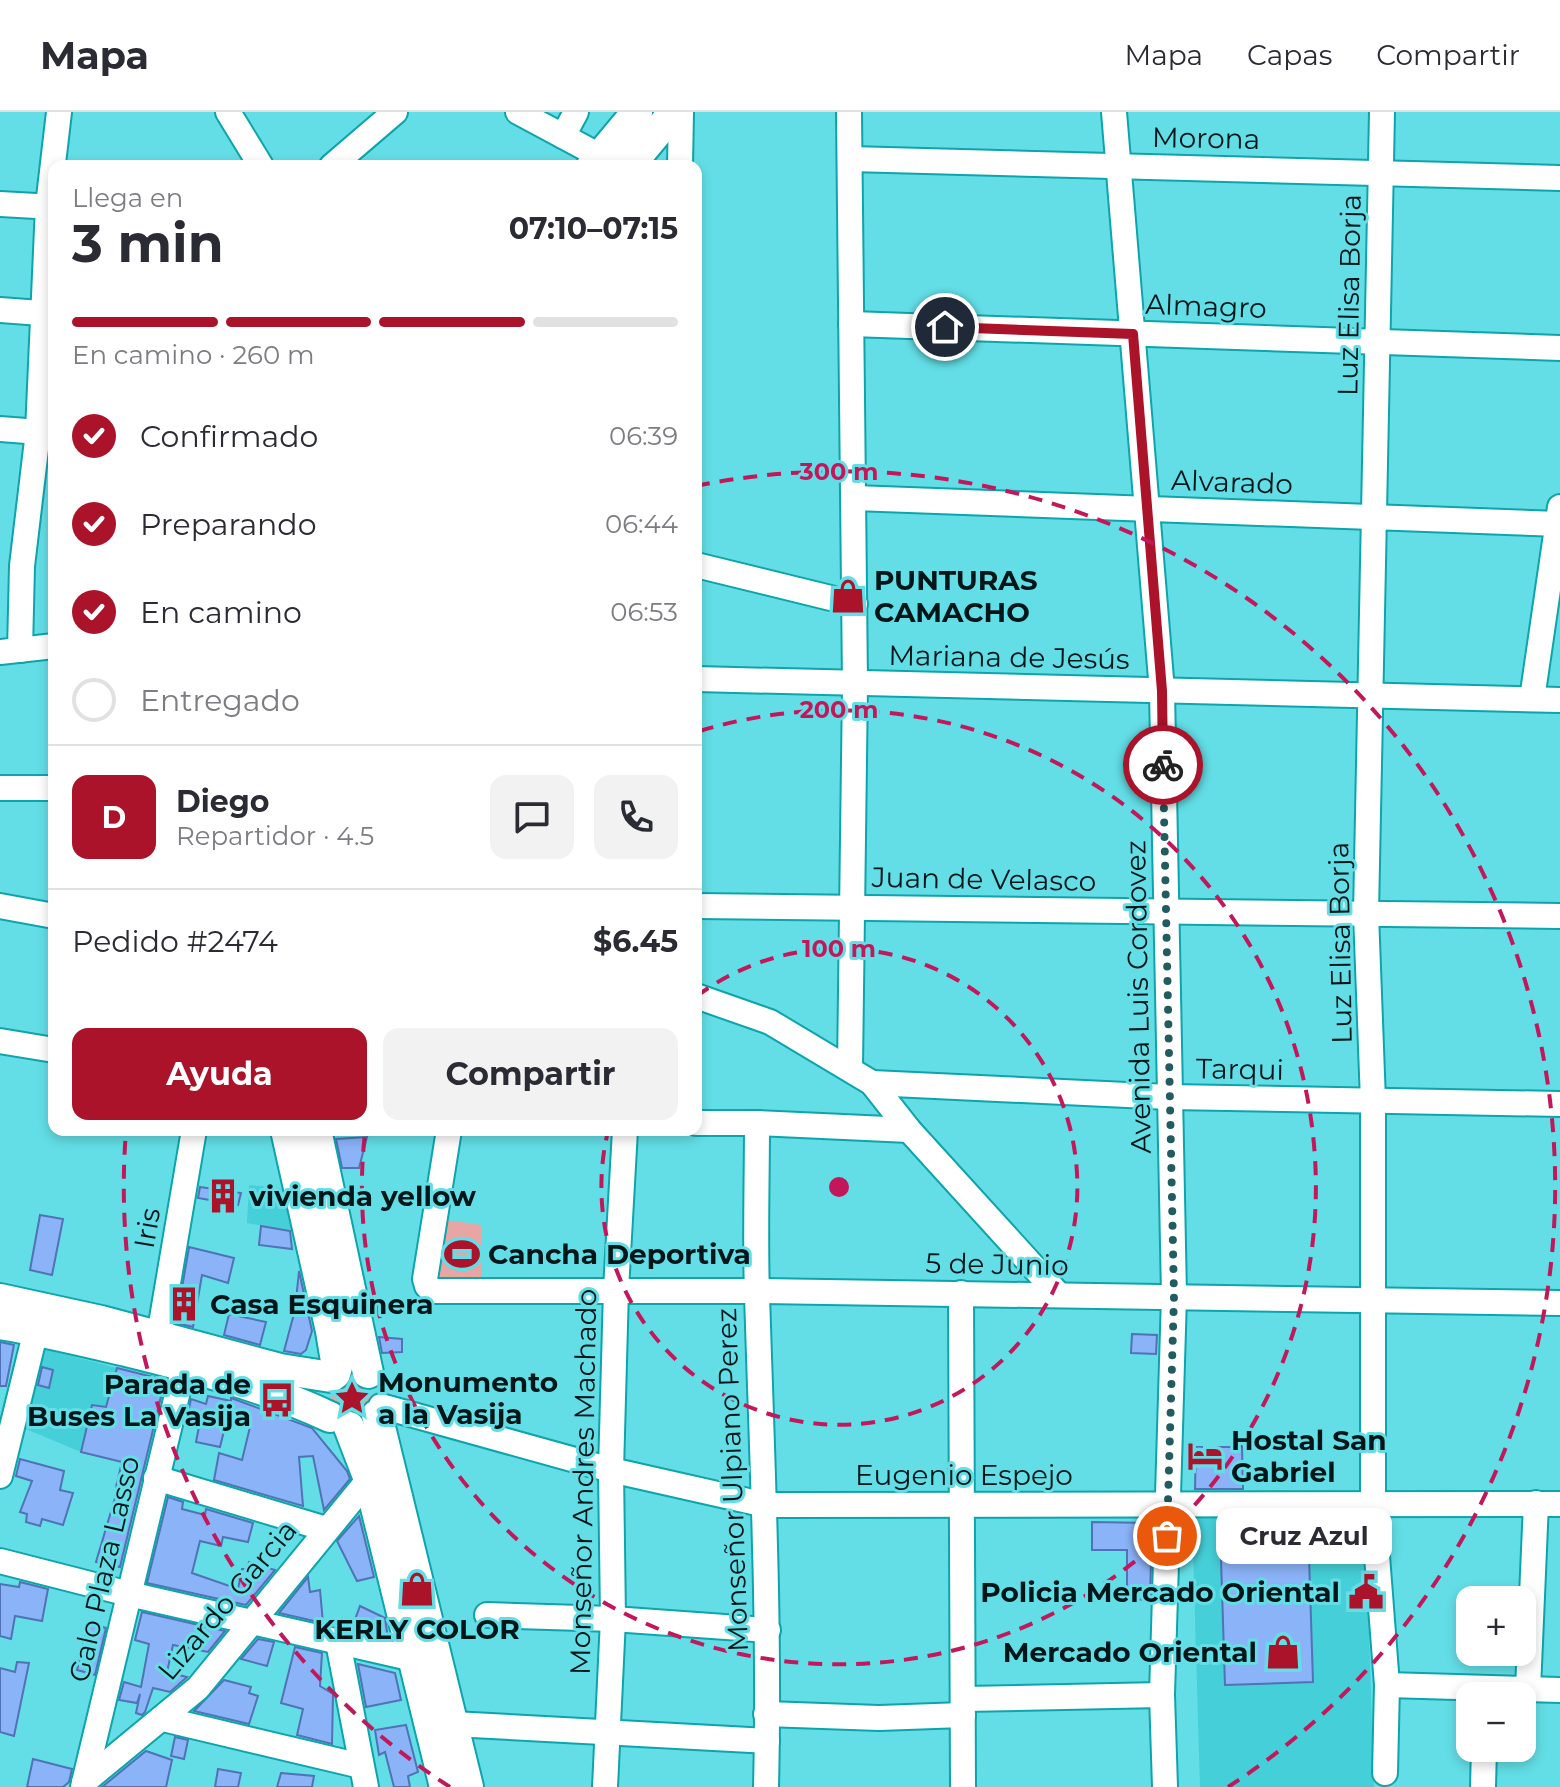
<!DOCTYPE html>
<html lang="es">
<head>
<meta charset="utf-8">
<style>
	body { margin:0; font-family:Montserrat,sans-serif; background:#f2f2f3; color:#2b2b33; height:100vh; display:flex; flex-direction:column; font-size:30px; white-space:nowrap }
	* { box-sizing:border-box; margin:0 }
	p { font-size:26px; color:#7c7c81 }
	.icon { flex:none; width:44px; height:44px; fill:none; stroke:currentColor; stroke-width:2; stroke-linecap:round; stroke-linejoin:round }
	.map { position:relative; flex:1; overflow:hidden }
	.details { position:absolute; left:48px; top:48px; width:654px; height:976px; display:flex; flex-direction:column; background:#fff; border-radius:16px; box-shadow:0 4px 12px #0003 }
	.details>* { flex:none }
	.fabs { position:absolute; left:1456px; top:1474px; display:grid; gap:16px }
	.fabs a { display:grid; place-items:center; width:80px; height:80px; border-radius:16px; background:#fff; box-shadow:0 4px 12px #0003; font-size:40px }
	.pin { position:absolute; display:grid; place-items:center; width:68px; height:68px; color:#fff; margin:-34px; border:4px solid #fff; border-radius:50%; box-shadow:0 2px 8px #0007 }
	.courier { position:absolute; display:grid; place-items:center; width:80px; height:80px; margin:-40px; border:6px solid #aa132a; border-radius:50%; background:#fff; color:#222; box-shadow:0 2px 10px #0007 }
	.bubble { position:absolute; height:56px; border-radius:16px; background:#fff; box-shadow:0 4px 12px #0003; font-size:26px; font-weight:700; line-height:56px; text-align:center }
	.overview em { font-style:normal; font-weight:700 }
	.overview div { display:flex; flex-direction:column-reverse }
	.overview { display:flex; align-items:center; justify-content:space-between; height:136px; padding:0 24px }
	h1 { font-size:52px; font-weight:700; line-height:60px }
	.bar { display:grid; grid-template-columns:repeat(4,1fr); gap:12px 8px; align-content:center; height:96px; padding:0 24px }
	.bar i { height:10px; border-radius:6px; background:#e1e1e2 }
	.bar .on { background:#aa132a }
	.bar p { grid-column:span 4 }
	.line { display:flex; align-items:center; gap:20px; padding:0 24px; border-top:2px solid #e1e1e2 }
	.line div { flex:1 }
	.round { display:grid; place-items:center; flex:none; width:84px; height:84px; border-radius:16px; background:#f2f2f3 }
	ol { padding:0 24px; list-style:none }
	li { display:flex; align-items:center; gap:24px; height:88px }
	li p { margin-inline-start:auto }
	li .icon { padding:8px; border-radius:50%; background:#aa132a; color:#fff; stroke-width:4 }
	li:last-child { color:#7c7c81 }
	li i { width:44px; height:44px; border:4px solid #e1e1e2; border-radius:50% }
	.action { display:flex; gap:16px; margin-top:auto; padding:16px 24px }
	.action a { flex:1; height:92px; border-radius:16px; background:#aa132a; color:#fff; font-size:32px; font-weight:700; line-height:92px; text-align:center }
	.action a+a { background:#f2f2f3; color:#2b2b33 }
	header { display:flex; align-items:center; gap:48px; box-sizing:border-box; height:112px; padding:0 40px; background:#fff; border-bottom:2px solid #e1e1e2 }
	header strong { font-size:38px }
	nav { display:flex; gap:44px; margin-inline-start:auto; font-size:28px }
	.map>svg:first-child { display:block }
	.built { fill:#45cfd8 }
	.green { fill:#e7a5a3 }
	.building { fill:#8bb3f8; stroke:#4f73b4; stroke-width:2 }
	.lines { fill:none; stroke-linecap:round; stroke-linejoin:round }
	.minor-casing { stroke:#0da4ac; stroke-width:28 }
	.major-casing { stroke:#0da4ac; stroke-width:34 }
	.minor { stroke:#fff; stroke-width:24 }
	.major { stroke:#fff; stroke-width:30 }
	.done { stroke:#235c60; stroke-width:8; stroke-dasharray:0 14.4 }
	.route { stroke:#aa132a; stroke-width:10 }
	.ring { fill:none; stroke:#c2185b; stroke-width:4; stroke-dasharray:14 10 }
	.labels { text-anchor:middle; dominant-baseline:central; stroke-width:6; stroke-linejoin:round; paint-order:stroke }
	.street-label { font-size:28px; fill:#001618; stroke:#63dee6 }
	.poi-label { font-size:28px; font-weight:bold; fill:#001618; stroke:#63dee6; text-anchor:start }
	.centre { fill:#c2185b; stroke:#63dee6; stroke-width:4 }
	.ring-label { font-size:24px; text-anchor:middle; font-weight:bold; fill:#c2185b; stroke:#63dee6; stroke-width:6; stroke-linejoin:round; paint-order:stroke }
</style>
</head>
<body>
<header>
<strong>Mapa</strong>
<nav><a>Mapa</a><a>Capas</a><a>Compartir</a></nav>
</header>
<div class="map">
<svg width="1560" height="1675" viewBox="0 0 1560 1675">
	<rect width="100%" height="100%" fill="#63dee6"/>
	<!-- built -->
	<g class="built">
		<path d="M249,1073L281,1076L294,1120L247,1111Z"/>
		<path d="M41,1236L117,1256L106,1295L92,1294L81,1340L21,1315Z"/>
		<path d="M1365,1401L1374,1675H1200L1192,1405Z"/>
	</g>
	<!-- green -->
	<g class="green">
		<path d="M447,1108L481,1113L482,1173L438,1171Z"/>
		<circle cx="352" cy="1286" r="20"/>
	</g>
	<!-- building -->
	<g class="building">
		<path d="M367,1025L359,1056H342L336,1027Z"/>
		<path d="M200,1075L241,1081L238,1093L198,1086Z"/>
		<path d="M40,1103L63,1107L52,1163L30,1158Z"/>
		<path d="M261,1114L290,1119L292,1137L259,1133Z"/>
		<path d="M189,1135L234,1146L228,1171L202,1163L193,1215L176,1211Z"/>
		<path d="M299,1159L312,1219L306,1238L301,1242L284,1239L295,1198Z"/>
		<path d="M229,1202L266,1210L260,1233L224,1223Z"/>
		<path d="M1132,1222L1157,1223L1156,1242L1131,1241Z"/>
		<path d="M379,1225L402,1227V1240L382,1241Z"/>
		<path d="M0,1230L14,1233L6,1274H0Z"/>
		<path d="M42,1255L53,1258L49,1276L38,1273Z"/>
		<path d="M117,1256L165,1268L120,1455L96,1450L118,1376L116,1375L122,1350L81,1340L92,1293L106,1295Z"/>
		<path d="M208,1284L231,1289V1286L312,1316L347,1359L350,1367L324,1398L313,1344L299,1345L303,1394L214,1368L219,1341L242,1348L250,1315L226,1311L220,1335L196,1330L201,1304L188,1301L191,1287L206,1292Z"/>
		<path d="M1196,1335H1242L1243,1377H1195Z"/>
		<path d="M20,1347L64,1359L60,1378L73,1381L63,1413L42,1407L40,1414L26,1410L27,1402L20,1400L32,1369L16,1364Z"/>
		<path d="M168,1385L183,1390L182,1397L205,1403L206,1397L253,1411L248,1430L223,1425L221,1434L200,1429L192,1461L238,1477L242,1457H247L249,1450L275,1458L246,1493L147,1471Z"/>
		<path d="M359,1404L374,1465L357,1469L337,1429Z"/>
		<path d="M1092,1410L1152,1411L1150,1488L1127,1487V1438H1092Z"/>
		<path d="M1309,1445L1313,1570L1225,1573L1221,1447Z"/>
		<path d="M308,1465L310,1480L320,1478L323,1511L279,1501Z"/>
		<path d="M20,1470L48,1477L42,1509L15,1504L11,1527L0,1524V1472L19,1475Z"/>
		<path d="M360,1494L385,1506L388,1526L342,1515L341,1510L353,1513Z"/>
		<path d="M142,1500L225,1519L208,1540L173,1533L167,1560L187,1565L170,1580L153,1576L145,1600L142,1603L136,1601L140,1582L137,1591L119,1588L124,1570L141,1575L149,1532L135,1528Z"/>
		<path d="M88,1511L106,1516L95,1563L77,1558Z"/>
		<path d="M258,1527L274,1530L267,1554L241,1547Z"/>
		<path d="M295,1535L322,1541L320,1574L333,1582L332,1632L297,1623L303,1597L281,1591Z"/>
		<path d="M17,1550L29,1551L14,1624L0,1620V1556L15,1560Z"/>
		<path d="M358,1552L395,1561L401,1588L366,1595Z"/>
		<path d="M224,1568L251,1575L249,1581L258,1584L249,1612L194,1599Z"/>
		<path d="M406,1613L418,1660L408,1664L410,1675H394L385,1640L379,1643L375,1618Z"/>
		<path d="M175,1625L188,1628L184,1647L171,1644Z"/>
		<path d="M146,1639L172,1648L166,1675H102Z"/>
		<path d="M33,1647L72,1657L69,1670L63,1675H27Z"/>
		<path d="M218,1657L241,1661L238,1675H215Z"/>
		<path d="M281,1661L314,1664L312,1675H277Z"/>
	</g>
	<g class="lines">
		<!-- minor casing -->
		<g class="minor-casing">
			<g id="minor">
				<path d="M228,0L261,54"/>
				<path d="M518,0L600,44"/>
				<path d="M849,0L855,572L850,956"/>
				<path d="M1114,0L1162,579L1174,1184L1162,1583L1165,1675"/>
				<path d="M1382,0L1366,802L1373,989V1392L1387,1573L1385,1661"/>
				<path d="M563,24L576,0"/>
				<path d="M850,47L1560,66"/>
				<path d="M332,54L395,0"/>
				<path d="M680,54L681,0"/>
				<path d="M0,92L54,95"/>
				<path d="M0,198L54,202"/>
				<path d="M851,212L1560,236"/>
				<path d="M0,317L52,321"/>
				<path d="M854,386L1560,412"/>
				<path d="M696,453L855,492"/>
				<path d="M20,538L22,454L38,320L48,94L59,0"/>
				<path d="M0,540L54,534"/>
				<path d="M696,567L1560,588"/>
				<path d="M1532,587L1560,395"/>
				<path d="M0,676H54"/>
				<path d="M0,794L54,804"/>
				<path d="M696,794L1560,804"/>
				<path d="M696,884L770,910L872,971L909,1018L1059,1183"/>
				<path d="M0,929L54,938"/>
				<path d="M872,971L1169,985L1560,992"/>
				<path d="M696,1011H757L909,1018"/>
				<path d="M757,1011C757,1068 755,1125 757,1182C762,1347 770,1510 766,1675"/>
				<path d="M449,1018L425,1167L427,1174L432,1179H757L1560,1191"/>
				<path d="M961,1181L963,1675"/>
				<path d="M159,1224L194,1018"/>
				<path d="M381,1294L611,1358L766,1393L1560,1392"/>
				<path d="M0,1364L36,1218"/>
				<path d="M156,1366L326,1417"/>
				<path d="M0,1449L129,1482L414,1547"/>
				<path d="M487,1503L613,1507L768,1518"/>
				<path d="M338,1530L366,1675"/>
				<path d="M1387,1573L1560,1578"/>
				<path d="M1528,1577L1536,1391"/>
				<path d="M964,1587L1162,1583"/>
				<path d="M766,1602L879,1606L963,1603"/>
				<path d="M163,1607L361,1654"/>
				<path d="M453,1612L767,1629"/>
				<path d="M84,1670L198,1576L369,1367"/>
				<path d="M83,1675L184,1254"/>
				<path d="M605,1675L613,1507L611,1358L616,1178L625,1018"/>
				<path d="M1483,1675L1484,1636"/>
			</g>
		</g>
		<!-- major casing -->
		<g class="major-casing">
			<g id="major">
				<path d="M592,54L637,0"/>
				<path d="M629,54L674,0"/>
				<path d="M286,1018L331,1219L337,1255L335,1262"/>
				<path d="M316,1018L368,1261"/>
				<path d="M0,1187L101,1209L280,1257L331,1265"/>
				<path d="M0,1212C43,1219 84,1229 126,1239C195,1256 266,1275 330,1305"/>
				<path d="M377,1303L468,1675"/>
				<path d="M349,1315L369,1367L445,1675"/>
			</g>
		</g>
		<!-- minor -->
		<use href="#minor" class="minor"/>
		<!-- major -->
		<use href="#major" class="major"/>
	</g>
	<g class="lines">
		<!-- done -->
		<path class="done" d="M1163,653L1174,1184L1167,1424"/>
		<!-- route -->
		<path class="route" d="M945,215L1133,222L1162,579L1163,653"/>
	</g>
	<!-- distance rings -->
	<g class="ring">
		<path d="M697 884A238 238 0 1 1 608 1019"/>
		<path d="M700 619A477 477 0 1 1 365 1021"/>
		<path d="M450 1675A715 715 0 0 1 126 1019M696 374A715 715 0 0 1 1228 1675"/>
	</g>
	<!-- icons -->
	<defs>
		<g id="shop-bare" transform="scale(2.76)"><path d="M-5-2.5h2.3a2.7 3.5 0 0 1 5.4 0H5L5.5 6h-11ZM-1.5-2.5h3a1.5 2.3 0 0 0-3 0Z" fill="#aa132a" stroke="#63dee6" stroke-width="2.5" paint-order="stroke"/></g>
		<g id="building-bare" transform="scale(2.76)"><path d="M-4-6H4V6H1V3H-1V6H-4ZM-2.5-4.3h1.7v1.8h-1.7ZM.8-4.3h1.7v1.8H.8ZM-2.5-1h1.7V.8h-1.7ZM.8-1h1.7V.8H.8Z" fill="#aa132a" stroke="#63dee6" stroke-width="2.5" paint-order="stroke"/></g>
		<g id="stadium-bare" transform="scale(2.76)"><path d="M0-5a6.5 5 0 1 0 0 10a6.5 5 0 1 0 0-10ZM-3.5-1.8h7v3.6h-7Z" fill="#aa132a" stroke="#63dee6" stroke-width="2.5" paint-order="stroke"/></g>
		<g id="sight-bare" transform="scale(2.76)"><path d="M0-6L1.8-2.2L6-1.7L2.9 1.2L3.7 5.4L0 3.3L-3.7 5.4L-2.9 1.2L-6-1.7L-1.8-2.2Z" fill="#aa132a" stroke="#63dee6" stroke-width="2.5" paint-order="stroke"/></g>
		<g id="bus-bare" transform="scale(2.76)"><path d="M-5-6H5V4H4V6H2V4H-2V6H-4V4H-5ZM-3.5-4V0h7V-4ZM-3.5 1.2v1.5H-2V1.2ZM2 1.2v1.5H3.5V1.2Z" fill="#aa132a" stroke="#63dee6" stroke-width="2.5" paint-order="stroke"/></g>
		<g id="hotel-bare" transform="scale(2.76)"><path d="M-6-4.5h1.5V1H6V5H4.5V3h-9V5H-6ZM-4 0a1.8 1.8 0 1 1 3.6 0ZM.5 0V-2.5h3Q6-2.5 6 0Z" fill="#aa132a" stroke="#63dee6" stroke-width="2.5" paint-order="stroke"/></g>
		<g id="civic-bare" transform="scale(2.76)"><path d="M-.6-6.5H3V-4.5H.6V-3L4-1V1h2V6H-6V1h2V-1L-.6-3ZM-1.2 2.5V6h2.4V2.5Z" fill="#aa132a" stroke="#63dee6" stroke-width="2.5" paint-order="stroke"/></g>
	</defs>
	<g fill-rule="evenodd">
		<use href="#shop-bare" x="848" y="484"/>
		<use href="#building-bare" x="223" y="1084"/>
		<use href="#stadium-bare" x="462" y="1142"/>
		<use href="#building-bare" x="184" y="1192"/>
		<use href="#sight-bare" x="352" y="1286"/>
		<use href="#bus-bare" x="277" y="1288"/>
		<use href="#hotel-bare" x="1205" y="1344"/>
		<use href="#shop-bare" x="417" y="1477"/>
		<use href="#civic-bare" x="1366" y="1480"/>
		<use href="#shop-bare" x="1283" y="1540"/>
	</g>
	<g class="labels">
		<!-- street labels -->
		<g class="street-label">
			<text transform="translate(1206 26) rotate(1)">Morona</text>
			<text transform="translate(1349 183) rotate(-89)">Luz Elisa Borja</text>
			<text transform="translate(1206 194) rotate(2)">Almagro</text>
			<text transform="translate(1232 370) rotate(2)">Alvarado</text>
			<text transform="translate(1009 545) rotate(1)">Mariana de Jesús</text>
			<text transform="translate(984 767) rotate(1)">Juan de Velasco</text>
			<text transform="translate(1340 831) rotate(-91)">Luz Elisa Borja</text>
			<text transform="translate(1138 885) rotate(-91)">Avenida Luis Cordovez</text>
			<text transform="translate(1240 957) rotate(1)">Tarqui</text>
			<text transform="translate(147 1116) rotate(-80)">Iris</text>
			<text transform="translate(997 1152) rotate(1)">5 de Junio</text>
			<text x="964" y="1363">Eugenio Espejo</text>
			<text transform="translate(732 1368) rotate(-92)">Monseñor Ulpiano Perez</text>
			<text transform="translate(583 1370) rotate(-89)">Monseñor Andres Machado</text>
			<text transform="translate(104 1457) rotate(-77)">Galo Plaza Lasso</text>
			<text transform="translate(227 1488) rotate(-50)">Lizardo Garcia</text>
		</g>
		<!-- poi labels -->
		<g class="poi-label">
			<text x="874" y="468">PUNTURAS<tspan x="874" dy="32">CAMACHO</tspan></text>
			<text x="249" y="1084">vivienda yellow</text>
			<text x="488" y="1142">Cancha Deportiva</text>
			<text x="210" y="1192">Casa Esquinera</text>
			<text x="378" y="1270">Monumento<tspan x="378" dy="32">a la Vasija</tspan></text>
			<text x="251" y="1272" text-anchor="end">Parada de<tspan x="251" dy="32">Buses La Vasija</tspan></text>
			<text x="1231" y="1328">Hostal San<tspan x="1231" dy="32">Gabriel</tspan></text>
			<text x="1340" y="1480" text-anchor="end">Policia Mercado Oriental</text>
			<text x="417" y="1517" text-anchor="middle">KERLY COLOR</text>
			<text x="1257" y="1540" text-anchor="end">Mercado Oriental</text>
		</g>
	</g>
	<circle cx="839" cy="1075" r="12" class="centre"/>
	<g class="ring-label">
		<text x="839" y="368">300 m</text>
		<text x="839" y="606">200 m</text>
		<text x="839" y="845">100 m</text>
	</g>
</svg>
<div class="fabs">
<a>+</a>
<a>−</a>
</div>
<div class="pin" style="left:1167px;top:1424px;background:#ea580c"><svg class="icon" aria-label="bag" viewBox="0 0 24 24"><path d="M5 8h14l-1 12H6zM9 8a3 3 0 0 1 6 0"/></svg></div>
<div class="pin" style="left:945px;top:215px;background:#1f2937"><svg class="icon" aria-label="home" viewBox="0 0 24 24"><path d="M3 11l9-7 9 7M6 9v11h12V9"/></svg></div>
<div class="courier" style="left:1163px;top:653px"><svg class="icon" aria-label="bike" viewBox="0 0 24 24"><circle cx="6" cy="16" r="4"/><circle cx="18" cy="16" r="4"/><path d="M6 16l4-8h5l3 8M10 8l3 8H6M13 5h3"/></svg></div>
<div class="bubble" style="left:1216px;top:1396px;width:176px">Cruz Azul</div>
<section class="details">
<div class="overview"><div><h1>3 min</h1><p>Llega en</p></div><em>07:10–07:15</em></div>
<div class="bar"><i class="on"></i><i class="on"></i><i class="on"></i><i></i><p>En camino · 260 m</p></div>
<ol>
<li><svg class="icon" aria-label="check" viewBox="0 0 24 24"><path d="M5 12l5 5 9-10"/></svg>Confirmado<p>06:39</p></li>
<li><svg class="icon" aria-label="check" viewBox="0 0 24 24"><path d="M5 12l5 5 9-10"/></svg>Preparando<p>06:44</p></li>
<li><svg class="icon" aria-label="check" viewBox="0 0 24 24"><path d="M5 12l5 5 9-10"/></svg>En camino<p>06:53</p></li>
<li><i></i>Entregado</li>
</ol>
<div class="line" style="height:144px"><b class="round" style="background:#aa132a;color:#fff">D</b><div><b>Diego</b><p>Repartidor · 4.5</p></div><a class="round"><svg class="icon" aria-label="chat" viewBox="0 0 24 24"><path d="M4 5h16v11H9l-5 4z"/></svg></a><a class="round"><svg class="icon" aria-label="phone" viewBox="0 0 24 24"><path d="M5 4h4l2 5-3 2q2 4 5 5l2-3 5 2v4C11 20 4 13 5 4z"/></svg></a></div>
<div class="line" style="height:104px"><div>Pedido #2474</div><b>$6.45</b></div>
<div class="action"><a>Ayuda</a><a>Compartir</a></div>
</section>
</div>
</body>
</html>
